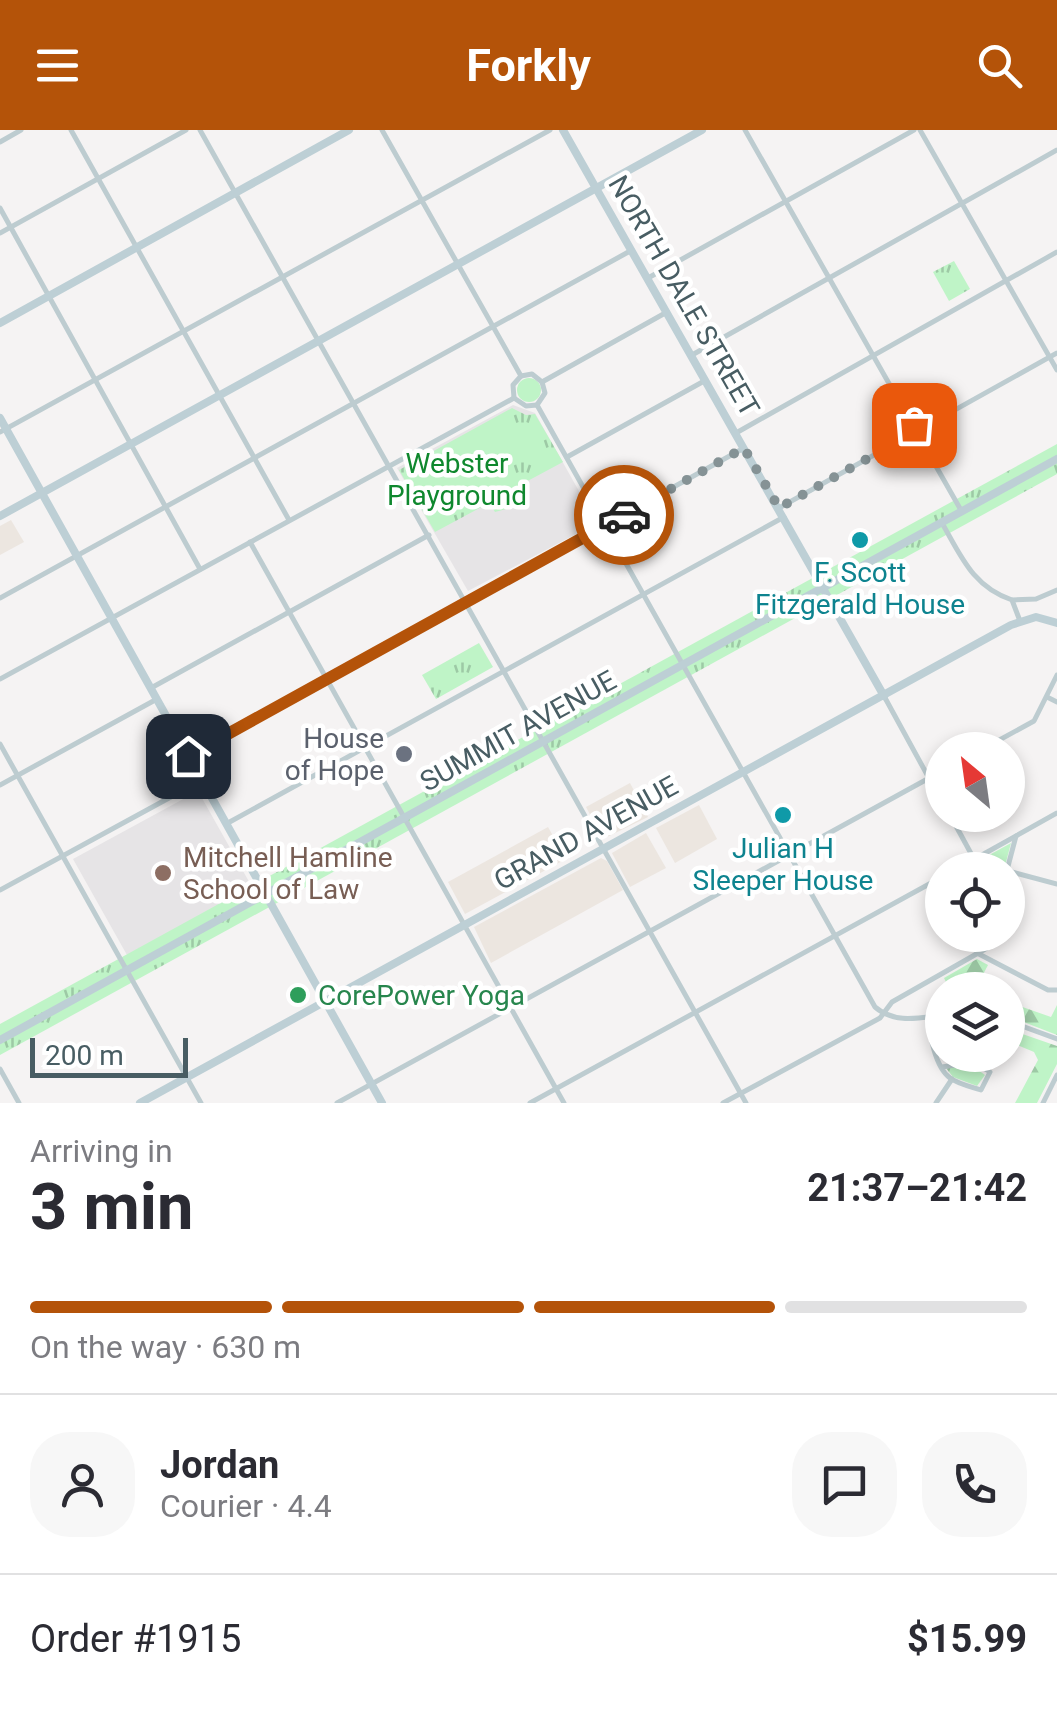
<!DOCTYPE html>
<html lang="en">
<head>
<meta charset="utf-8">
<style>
	body { margin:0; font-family:Roboto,sans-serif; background:#f7f7f7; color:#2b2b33; height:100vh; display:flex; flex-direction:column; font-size:38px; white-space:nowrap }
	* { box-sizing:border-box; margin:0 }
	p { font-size:32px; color:#7c7c81 }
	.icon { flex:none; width:55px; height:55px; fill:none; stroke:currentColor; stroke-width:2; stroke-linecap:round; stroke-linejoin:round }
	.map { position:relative; height:973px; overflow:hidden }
	.drawer { display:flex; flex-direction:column; background:#fff; flex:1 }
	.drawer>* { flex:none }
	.needle { width:65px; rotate:331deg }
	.buttons { position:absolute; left:925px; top:602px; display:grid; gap:20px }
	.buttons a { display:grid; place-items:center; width:100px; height:100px; border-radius:50%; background:#fff; box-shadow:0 5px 15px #0003; font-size:50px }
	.scale { position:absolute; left:30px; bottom:25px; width:158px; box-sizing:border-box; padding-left:10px; border:5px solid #485d63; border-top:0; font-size:28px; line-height:35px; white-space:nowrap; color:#485d63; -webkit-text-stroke:8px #fff; paint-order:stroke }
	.pin { position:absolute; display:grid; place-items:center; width:85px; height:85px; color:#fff; margin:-42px; border-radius:20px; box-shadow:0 5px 15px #0006 }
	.courier { position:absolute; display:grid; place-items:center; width:100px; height:100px; margin:-50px; border:8px solid #b45309; border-radius:50%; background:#fff; color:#222; box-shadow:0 2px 12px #0007 }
	.overview em { font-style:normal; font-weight:700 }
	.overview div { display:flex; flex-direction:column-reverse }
	.overview { display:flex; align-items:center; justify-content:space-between; height:170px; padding:0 30px }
	h1 { font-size:65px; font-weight:700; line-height:75px }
	.bar { display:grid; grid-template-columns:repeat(4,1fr); gap:15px 10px; align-content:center; height:120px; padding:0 30px }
	.bar i { height:12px; border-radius:8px; background:#e1e1e2 }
	.bar .active { background:#b45309 }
	.bar p { grid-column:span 4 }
	.line { display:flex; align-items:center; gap:25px; padding:0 30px; border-top:2px solid #e1e1e2 }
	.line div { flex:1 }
	.round { display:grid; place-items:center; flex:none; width:105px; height:105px; border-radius:40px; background:#f7f7f7 }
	header { display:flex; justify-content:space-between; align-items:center; height:130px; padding:0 30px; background:#b45309; color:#fff; font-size:45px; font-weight:700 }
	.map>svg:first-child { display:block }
	.commercial { fill:#ece6e0 }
	.education { fill:#e6e4e6 }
	.forest { fill:url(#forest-firs) }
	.park { fill:url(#park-tufts) }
	.pitch { fill:#bff4c7 }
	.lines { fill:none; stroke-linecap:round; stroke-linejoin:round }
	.street { stroke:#bdccd0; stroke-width:5 }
	.secondary { stroke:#bdcfd5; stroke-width:8 }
	.done { stroke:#859295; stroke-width:10; stroke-dasharray:0 18 }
	.route { stroke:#b45309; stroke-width:12 }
	.culture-dot { fill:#0f9aa8; stroke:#fff; stroke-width:4 }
	.worship-dot { fill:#6b7280; stroke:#fff; stroke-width:4 }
	.education-dot { fill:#8d6e63; stroke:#fff; stroke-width:4 }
	.leisure-dot { fill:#2e9e5b; stroke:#fff; stroke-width:4 }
	.labels { text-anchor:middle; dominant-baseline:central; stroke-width:9; stroke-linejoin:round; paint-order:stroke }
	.street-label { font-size:28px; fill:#485d63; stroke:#fff }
	.park-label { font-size:28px; fill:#0f882e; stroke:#fff }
	.culture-label { font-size:28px; fill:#0d838f; stroke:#fff }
	.worship-label { font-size:28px; fill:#5b616d; stroke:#fff; text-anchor:end }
	.education-label { font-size:28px; fill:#785e54; stroke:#fff; text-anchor:start }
	.leisure-label { font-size:28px; fill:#27864d; stroke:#fff; text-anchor:start }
</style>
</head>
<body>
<header><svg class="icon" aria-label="menu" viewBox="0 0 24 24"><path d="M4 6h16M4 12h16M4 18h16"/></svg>Forkly<svg class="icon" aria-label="search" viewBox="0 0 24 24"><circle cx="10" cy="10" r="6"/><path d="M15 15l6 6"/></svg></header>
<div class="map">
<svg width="1057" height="973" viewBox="0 0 1057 973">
	<defs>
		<pattern id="forest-firs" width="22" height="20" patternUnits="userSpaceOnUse" patternTransform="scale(2.5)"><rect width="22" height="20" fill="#bff4c7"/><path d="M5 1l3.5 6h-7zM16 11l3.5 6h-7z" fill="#9dc9a5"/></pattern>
		<pattern id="park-tufts" width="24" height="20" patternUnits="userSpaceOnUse" patternTransform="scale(2.5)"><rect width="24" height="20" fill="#bff4c7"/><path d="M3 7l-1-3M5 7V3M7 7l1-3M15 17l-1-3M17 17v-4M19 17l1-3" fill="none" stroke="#9dc9a5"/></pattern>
	</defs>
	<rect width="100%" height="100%" fill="#f5f3f3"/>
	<!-- commercial -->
	<g class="commercial">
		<path d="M11,390L24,412L0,425V396Z"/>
		<path d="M630,653L648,687L603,709L586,677Z"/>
		<path d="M699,675L717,709L675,733L656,698Z"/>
		<path d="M548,697L566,729L465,784L448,752Z"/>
		<path d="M646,703L666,738L630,757L612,723Z"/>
		<path d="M601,728L607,731L623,760L491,833L474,797Z"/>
	</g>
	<!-- education -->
	<g class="education">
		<path d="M513,275L535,283L597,393L468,461L397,338Z"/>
		<path d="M198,661L252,757L127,825L73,729Z"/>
	</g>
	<!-- forest -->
	<g class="forest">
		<path d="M977,829L988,835L976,858L978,860H950L944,848Z"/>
		<path d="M1008,872L1051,887L1057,875V905L1008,886Z"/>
		<path d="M1008,899L1057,916V934L1037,973H1015L1038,930L1034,922L1008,911Z"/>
	</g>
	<!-- park -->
	<g class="park">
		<path d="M954,131L970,159L949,171L933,142Z"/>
		<circle cx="529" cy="260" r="12"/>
		<path d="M512,278L526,285L535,284L563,332L507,362L512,363L518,376L495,382L489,373L435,402L399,340Z"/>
		<path d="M1057,314V344L0,925V894Z"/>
		<path d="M479,513L493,537L436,569L422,545Z"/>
		<path d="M1011,713L1004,740H988L982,729Z"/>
		<path d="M971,935L985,945L977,956L953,947L946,938Z"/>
	</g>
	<!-- pitch -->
	<g class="pitch">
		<path d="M489,293L495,296L510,321C488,333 475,329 462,308Z"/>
		<path d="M439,348L450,353L464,372L435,388L429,386L414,359Z"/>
	</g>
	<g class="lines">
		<!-- street -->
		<g class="street">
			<path d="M71,0L289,390"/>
			<path d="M200,0L746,973"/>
			<path d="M382,0L521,246"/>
			<path d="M745,0L962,382"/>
			<path d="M920,0L1057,240"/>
			<path d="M0,12L21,0"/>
			<path d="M0,78L200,439"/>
			<path d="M0,103L186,0"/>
			<path d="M648,148L914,0"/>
			<path d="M692,225L1057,20"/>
			<path d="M521,246L532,244L542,252"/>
			<path d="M542,252L667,182"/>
			<path d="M514,268L526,276L537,275"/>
			<path d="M514,268L513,255L521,246"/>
			<path d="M537,275L875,877C895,894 918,888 942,885"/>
			<path d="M537,275L545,263L542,252"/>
			<path d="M0,302L550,0"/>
			<path d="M736,303L1057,122"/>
			<path d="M567,327L706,250"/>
			<path d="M779,378L1057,223"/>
			<path d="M942,393C961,426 973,457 1012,470L1020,491"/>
			<path d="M250,412L564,973"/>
			<path d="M0,468L632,120"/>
			<path d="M1012,470L1036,469L1057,460"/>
			<path d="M0,549L514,268"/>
			<path d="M151,558L429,405"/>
			<path d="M884,566L942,672"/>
			<path d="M1047,567L1057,572"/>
			<path d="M0,614L201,973"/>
			<path d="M981,620L1034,591L1057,545"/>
			<path d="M188,626L744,318"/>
			<path d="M0,655L157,569"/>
			<path d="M950,685L980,740"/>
			<path d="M226,694L784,387"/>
			<path d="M955,740L1057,683"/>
			<path d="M1007,740L1016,706"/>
			<path d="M1008,741L1057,754"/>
			<path d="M0,760L202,650"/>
			<path d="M977,823L1048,860H1057"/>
			<path d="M929,886C929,904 935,937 950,948C958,954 972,957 981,960L990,942L974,932L942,937"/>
			<path d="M1008,891L1057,909"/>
			<path d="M0,939L19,973"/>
			<path d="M337,973L942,641"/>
			<path d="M530,973L942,747"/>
			<path d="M723,973L880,888L892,872L994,814L1002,805"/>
			<path d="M936,973L952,949"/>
			<path d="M1043,973L1057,945"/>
		</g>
		<!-- secondary -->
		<g class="secondary">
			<path d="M563,0L884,566"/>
			<path d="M0,193L349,0"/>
			<path d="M0,288L382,973"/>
			<path d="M0,386L702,0"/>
			<path d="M0,910L1057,329"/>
			<path d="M140,973L1011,495L1036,487L1057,493"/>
		</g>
	</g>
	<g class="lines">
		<!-- done -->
		<path class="done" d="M624,385L744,318L779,378L917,301L914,295"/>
		<!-- route -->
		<path class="route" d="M188,626L624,385"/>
	</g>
	<!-- markers -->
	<g class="culture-dot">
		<circle cx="860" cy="410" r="10"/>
		<circle cx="783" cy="685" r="10"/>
	</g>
	<circle class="worship-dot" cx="404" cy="624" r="10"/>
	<circle class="education-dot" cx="163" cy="743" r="10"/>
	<circle class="leisure-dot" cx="298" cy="865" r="10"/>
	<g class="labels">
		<!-- street labels -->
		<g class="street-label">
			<text transform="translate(684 166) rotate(60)">NORTH DALE STREET</text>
			<text transform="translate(518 601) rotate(-29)">SUMMIT AVENUE</text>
			<text transform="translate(586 703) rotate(-29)">GRAND AVENUE</text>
		</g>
		<!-- park labels -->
		<g class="park-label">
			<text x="457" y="333">Webster<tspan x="457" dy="32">Playground</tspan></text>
		</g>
		<!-- culture labels -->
		<g class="culture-label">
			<text x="860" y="442">F. Scott<tspan x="860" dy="32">Fitzgerald House</tspan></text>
			<text x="783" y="718">Julian H<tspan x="783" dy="32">Sleeper House</tspan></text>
		</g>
		<!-- worship labels -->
		<g class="worship-label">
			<text x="384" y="608">House<tspan x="384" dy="32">of Hope</tspan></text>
		</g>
		<!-- education labels -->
		<g class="education-label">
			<text x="183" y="727">Mitchell Hamline<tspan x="183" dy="32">School of Law</tspan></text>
		</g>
		<!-- leisure labels -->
		<g class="leisure-label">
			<text x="318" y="865">CorePower Yoga</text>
		</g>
	</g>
</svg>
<div class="buttons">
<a><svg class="needle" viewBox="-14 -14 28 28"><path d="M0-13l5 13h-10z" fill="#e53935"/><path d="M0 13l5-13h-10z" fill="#7c7c81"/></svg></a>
<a><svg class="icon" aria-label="locate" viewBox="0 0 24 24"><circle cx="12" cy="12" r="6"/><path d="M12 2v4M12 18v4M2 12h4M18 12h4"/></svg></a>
<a><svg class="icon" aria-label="layers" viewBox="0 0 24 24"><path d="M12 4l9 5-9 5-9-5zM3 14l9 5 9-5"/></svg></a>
</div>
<div class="scale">200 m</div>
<div class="pin" style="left:914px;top:295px;background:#ea580c"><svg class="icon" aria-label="bag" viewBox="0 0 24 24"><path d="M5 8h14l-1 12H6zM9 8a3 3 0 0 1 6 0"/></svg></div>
<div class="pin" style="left:188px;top:626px;background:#1f2937"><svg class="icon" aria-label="home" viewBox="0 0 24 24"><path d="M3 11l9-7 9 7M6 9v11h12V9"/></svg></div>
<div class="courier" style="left:624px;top:385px"><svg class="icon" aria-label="car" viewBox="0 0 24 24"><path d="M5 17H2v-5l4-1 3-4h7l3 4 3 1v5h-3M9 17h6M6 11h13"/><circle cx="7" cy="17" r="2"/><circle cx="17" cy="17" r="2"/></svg></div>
</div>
<section class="drawer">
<div class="overview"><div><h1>3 min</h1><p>Arriving in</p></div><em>21:37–21:42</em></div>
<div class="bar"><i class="active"></i><i class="active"></i><i class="active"></i><i></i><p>On the way · 630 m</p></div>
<div class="line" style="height:180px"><a class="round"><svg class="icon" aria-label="person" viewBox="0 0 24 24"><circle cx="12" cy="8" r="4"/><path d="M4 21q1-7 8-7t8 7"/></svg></a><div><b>Jordan</b><p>Courier · 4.4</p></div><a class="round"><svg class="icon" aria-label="chat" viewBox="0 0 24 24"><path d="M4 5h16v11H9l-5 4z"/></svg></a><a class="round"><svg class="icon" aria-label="phone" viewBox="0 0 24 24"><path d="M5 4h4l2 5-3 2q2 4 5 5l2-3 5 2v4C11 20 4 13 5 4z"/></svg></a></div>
<div class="line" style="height:130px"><div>Order #1915</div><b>$15.99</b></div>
</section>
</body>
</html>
